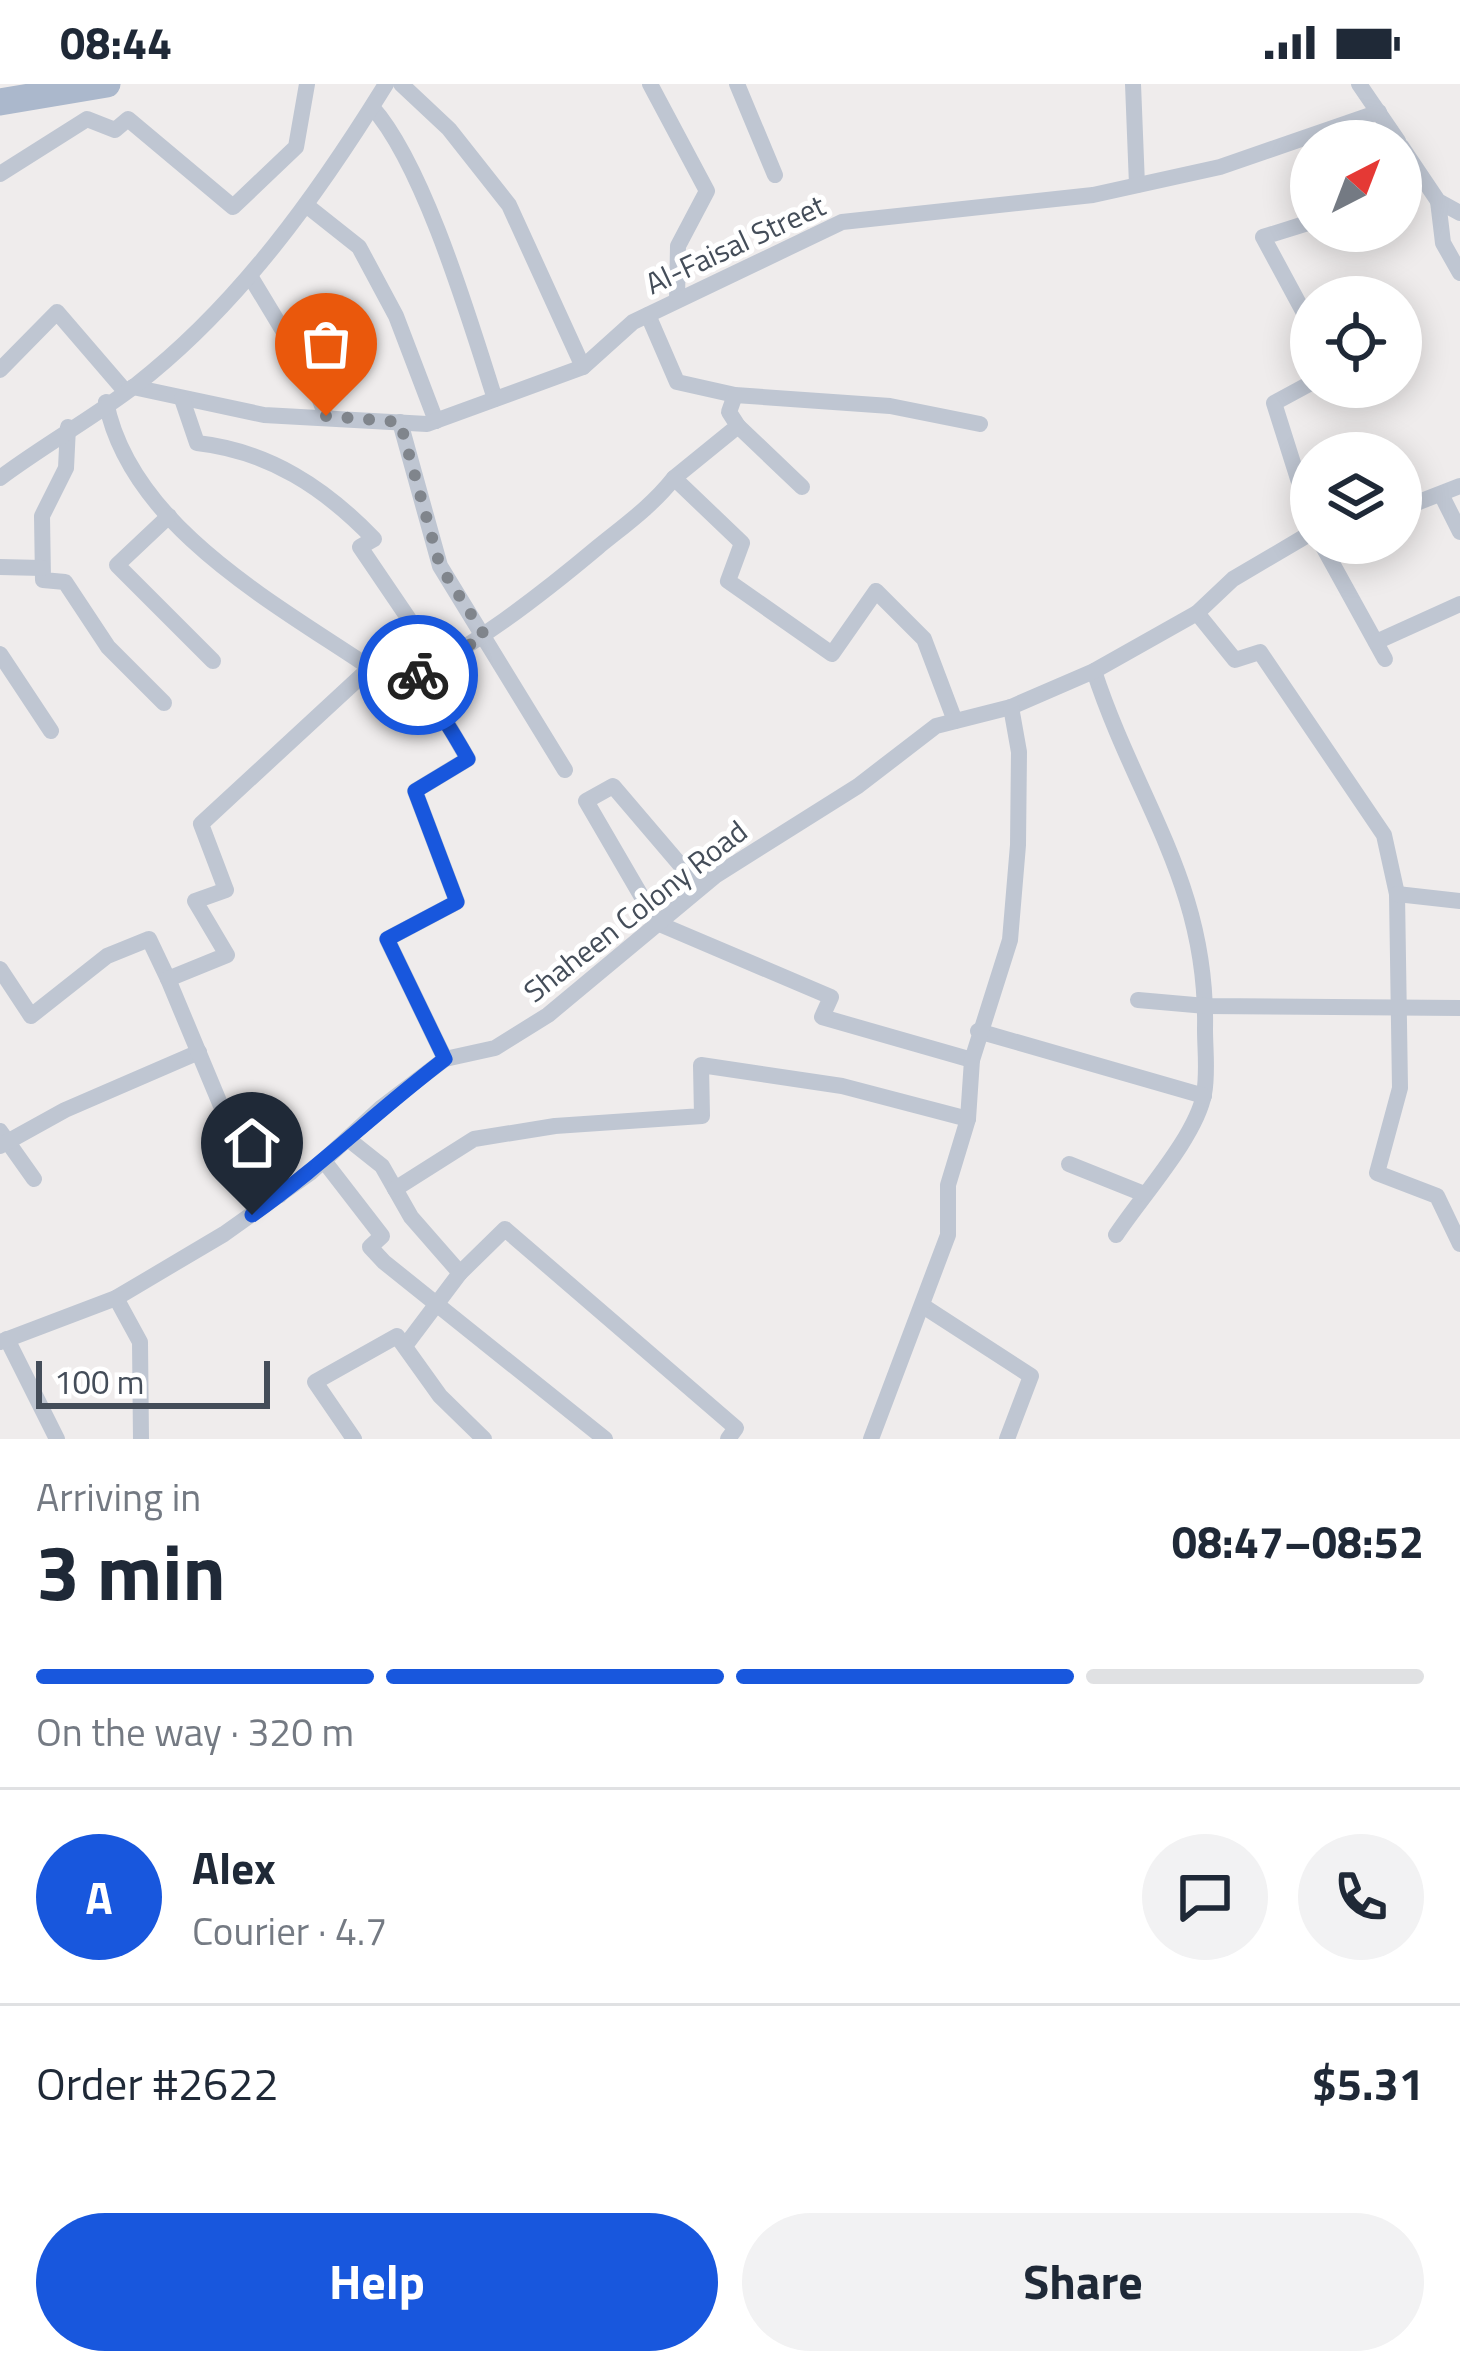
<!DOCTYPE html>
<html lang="en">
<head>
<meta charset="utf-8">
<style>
	body { margin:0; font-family:"Titillium Web",sans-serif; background:#f2f2f3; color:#1f2937; height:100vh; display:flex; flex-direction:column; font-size:45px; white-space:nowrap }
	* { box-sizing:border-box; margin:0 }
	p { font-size:39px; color:#747a83 }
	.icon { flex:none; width:66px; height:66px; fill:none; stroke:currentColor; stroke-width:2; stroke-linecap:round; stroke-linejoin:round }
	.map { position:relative; height:1355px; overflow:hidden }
	.panel { display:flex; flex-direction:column; background:#fff; flex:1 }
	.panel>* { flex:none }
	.needle { width:78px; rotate:42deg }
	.controls { position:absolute; left:1290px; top:36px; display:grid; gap:24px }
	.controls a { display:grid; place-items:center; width:132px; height:132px; border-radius:50%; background:#fff; box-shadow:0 6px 30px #0003; font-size:60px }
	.scale { position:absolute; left:36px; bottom:30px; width:234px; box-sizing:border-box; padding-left:12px; border:6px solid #444d59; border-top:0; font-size:33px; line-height:42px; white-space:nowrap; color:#444d59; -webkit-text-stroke:9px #fff; paint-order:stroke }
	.pin { position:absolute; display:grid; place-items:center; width:102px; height:102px; color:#fff; margin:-123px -51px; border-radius:50% 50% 50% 0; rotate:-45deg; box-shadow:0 0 12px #0007 }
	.pin .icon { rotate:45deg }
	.courier { position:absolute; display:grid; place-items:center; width:120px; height:120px; margin:-60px; border:9px solid #1857dd; border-radius:50%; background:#fff; color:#222; box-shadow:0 3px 15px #0007 }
	.head em { font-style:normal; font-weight:700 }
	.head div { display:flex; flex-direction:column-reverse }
	.head { display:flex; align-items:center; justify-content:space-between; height:204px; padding:0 36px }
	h1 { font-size:78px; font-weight:700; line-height:90px }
	.bar { display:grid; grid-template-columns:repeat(4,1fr); gap:18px 12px; align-content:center; height:144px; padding:0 36px }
	.bar i { height:15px; border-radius:9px; background:#e0e1e3 }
	.bar .on { background:#1857dd }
	.bar p { grid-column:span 4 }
	.line { display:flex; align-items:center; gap:30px; padding:0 36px; border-top:3px solid #e0e1e3 }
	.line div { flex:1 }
	.round { display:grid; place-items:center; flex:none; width:126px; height:126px; border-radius:63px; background:#f2f2f3 }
	.action { display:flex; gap:24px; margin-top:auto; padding:24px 36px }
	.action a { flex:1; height:138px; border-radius:72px; background:#1857dd; color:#fff; font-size:48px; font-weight:700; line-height:138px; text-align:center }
	.action a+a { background:#f2f2f3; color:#1f2937 }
	.status { display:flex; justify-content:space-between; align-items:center; height:84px; padding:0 60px; background:#fff; direction:ltr }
	.status svg { height:33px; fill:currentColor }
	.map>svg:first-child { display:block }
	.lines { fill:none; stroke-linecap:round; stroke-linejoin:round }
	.minor { stroke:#bfc6d2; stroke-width:16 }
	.primary { stroke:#abb8cc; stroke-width:27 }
	.done { stroke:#80858c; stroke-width:12; stroke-dasharray:0 21.6 }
	.route { stroke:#1857dd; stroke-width:15 }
	.labels { text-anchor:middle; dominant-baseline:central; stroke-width:10; stroke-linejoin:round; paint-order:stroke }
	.street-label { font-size:30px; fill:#444d59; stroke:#fff }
</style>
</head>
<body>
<div class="status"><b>08:44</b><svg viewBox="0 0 49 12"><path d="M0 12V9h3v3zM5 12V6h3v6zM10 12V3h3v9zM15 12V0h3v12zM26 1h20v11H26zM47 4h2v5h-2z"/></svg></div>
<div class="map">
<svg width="1460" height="1355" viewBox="0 0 1460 1355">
	<rect width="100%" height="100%" fill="#efecec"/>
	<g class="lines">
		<!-- minor -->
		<g class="minor">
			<path d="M401,0L449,45L509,121L583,283"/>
			<path d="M650,0L707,107L678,162L677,216"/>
			<path d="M737,0L775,91"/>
			<path d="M1133,0L1137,101"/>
			<path d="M1359,0L1398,57"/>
			<path d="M372,23C424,81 470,237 495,315"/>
			<path d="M1401,62L1438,117L1460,129"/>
			<path d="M0,90L87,35L115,46L128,35L233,123L296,63L307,0"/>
			<path d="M1438,117L1443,159L1460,189"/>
			<path d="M306,121L359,163L396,232L436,337"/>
			<path d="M1311,138L1263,153L1311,242"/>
			<path d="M250,192L311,293L326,332"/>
			<path d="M648,231L677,298L735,311L890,322L980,340"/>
			<path d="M0,286L57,228L125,307"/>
			<path d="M1311,299L1274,319L1311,436"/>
			<path d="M133,303L264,331L427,340L583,283L633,238L842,138L1093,111L1220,83L1379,28"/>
			<path d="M182,315L197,359C269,367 325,404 374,455L360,463L417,547L378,586"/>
			<path d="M106,318C130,439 267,515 363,579C380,590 404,594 420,607C441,624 454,652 468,675L415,707L457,818L387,855L445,975"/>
			<path d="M400,338L440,482L565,686"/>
			<path d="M738,342L802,403"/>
			<path d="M68,343L66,384L42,432L43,496L65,498L108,563L164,619"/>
			<path d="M0,394C44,361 93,334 136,301C239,221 318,110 386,0"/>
			<path d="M674,394L738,342L729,328L735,311"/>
			<path d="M1442,412L1460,448"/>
			<path d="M1401,425L1460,402"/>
			<path d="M169,432L117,481L213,577"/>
			<path d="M1321,459L1385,575"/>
			<path d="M0,483L42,484"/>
			<path d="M1197,529L1235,576L1260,568L1384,751L1397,810L1400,1004L1377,1089L1437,1112L1460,1160"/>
			<path d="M1376,558L1460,520"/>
			<path d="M0,570L51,647"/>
			<path d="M1094,587C1137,718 1208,800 1205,945C1205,966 1208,990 1204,1010C1196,1053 1141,1113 1116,1151"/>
			<path d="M404,599C475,561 536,515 598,463C625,441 652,422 674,394L742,459L728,497L832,570L876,507L924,555L955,637"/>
			<path d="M700,804L613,702L586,717L657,839L831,913L822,933L972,976"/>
			<path d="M1397,810L1460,817"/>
			<path d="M0,885L31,932L107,872L149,855L168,895"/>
			<path d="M1138,916L1206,922L1460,924"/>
			<path d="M978,947L1204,1012"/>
			<path d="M0,1047L34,1095"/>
			<path d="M348,1055L382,1082L411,1133L460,1189L505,1145L736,1344L728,1355"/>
			<path d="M0,1062L65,1026L199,968"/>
			<path d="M324,1077L382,1152L370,1163L384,1178L605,1355"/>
			<path d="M1069,1080L1144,1110"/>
			<path d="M395,1105L474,1055L555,1042L702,1032L701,981L842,1002L968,1035"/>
			<path d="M280,1111L221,1022L168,895L227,871L195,817L226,806L201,740L371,583"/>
			<path d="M116,1214L140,1258L141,1355"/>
			<path d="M923,1222L1031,1292L1007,1355"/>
			<path d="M7,1255L57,1355"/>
			<path d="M0,1258L116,1214L224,1150L310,1089L382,1023L445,975L495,964L548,931L715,792L858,702L936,642L1011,623L1094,587L1197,529L1233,495L1311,449"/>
			<path d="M405,1262L460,1189"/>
			<path d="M354,1355L315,1298L397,1252L440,1312L484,1355"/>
			<path d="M871,1355L948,1151V1101L968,1035L972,976L1010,856L1018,761L1019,668L1011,623"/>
		</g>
		<!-- primary -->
		<path class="primary" d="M0,18L107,0"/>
	</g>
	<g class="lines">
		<!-- done -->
		<path class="done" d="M326,332L400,338L440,482L485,552L418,591"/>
		<!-- route -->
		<path class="route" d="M252,1131C320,1083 379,1025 445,975L387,855L457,818L415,707L468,675C451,646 435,613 404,599L418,591"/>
	</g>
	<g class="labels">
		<!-- street labels -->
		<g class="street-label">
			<text transform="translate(735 160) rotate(-25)">Al-Faisal Street</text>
			<text transform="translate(635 827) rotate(-38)">Shaheen Colony Road</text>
		</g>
	</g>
</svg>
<div class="controls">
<a><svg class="needle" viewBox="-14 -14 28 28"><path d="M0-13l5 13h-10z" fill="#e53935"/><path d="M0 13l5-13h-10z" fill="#747a83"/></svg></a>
<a><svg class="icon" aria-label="locate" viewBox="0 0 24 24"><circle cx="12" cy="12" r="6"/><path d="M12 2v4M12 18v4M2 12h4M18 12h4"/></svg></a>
<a><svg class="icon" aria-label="layers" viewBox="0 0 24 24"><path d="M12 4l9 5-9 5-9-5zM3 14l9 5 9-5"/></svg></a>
</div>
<div class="scale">100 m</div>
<div class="pin" style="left:326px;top:332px;background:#ea580c"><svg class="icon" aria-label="bag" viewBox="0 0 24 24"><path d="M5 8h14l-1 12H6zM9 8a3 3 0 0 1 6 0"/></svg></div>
<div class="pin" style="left:252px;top:1131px;background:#1f2937"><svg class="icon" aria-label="home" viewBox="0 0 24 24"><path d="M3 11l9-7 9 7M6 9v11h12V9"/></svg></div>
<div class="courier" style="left:418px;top:591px"><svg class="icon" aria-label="bike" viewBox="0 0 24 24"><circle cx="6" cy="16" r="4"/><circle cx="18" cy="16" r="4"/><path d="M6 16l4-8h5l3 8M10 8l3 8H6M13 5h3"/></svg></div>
</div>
<section class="panel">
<div class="head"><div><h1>3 min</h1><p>Arriving in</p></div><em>08:47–08:52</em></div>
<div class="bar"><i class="on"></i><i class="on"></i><i class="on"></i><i></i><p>On the way · 320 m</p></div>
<div class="line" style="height:216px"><b class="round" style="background:#1857dd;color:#fff">A</b><div><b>Alex</b><p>Courier · 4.7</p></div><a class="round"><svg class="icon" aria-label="chat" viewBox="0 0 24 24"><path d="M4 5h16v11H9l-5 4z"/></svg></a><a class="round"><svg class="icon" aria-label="phone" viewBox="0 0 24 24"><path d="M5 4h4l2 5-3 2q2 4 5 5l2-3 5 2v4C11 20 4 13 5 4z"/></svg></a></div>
<div class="line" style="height:156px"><div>Order #2622</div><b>$5.31</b></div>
<div class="action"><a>Help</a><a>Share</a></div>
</section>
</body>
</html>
